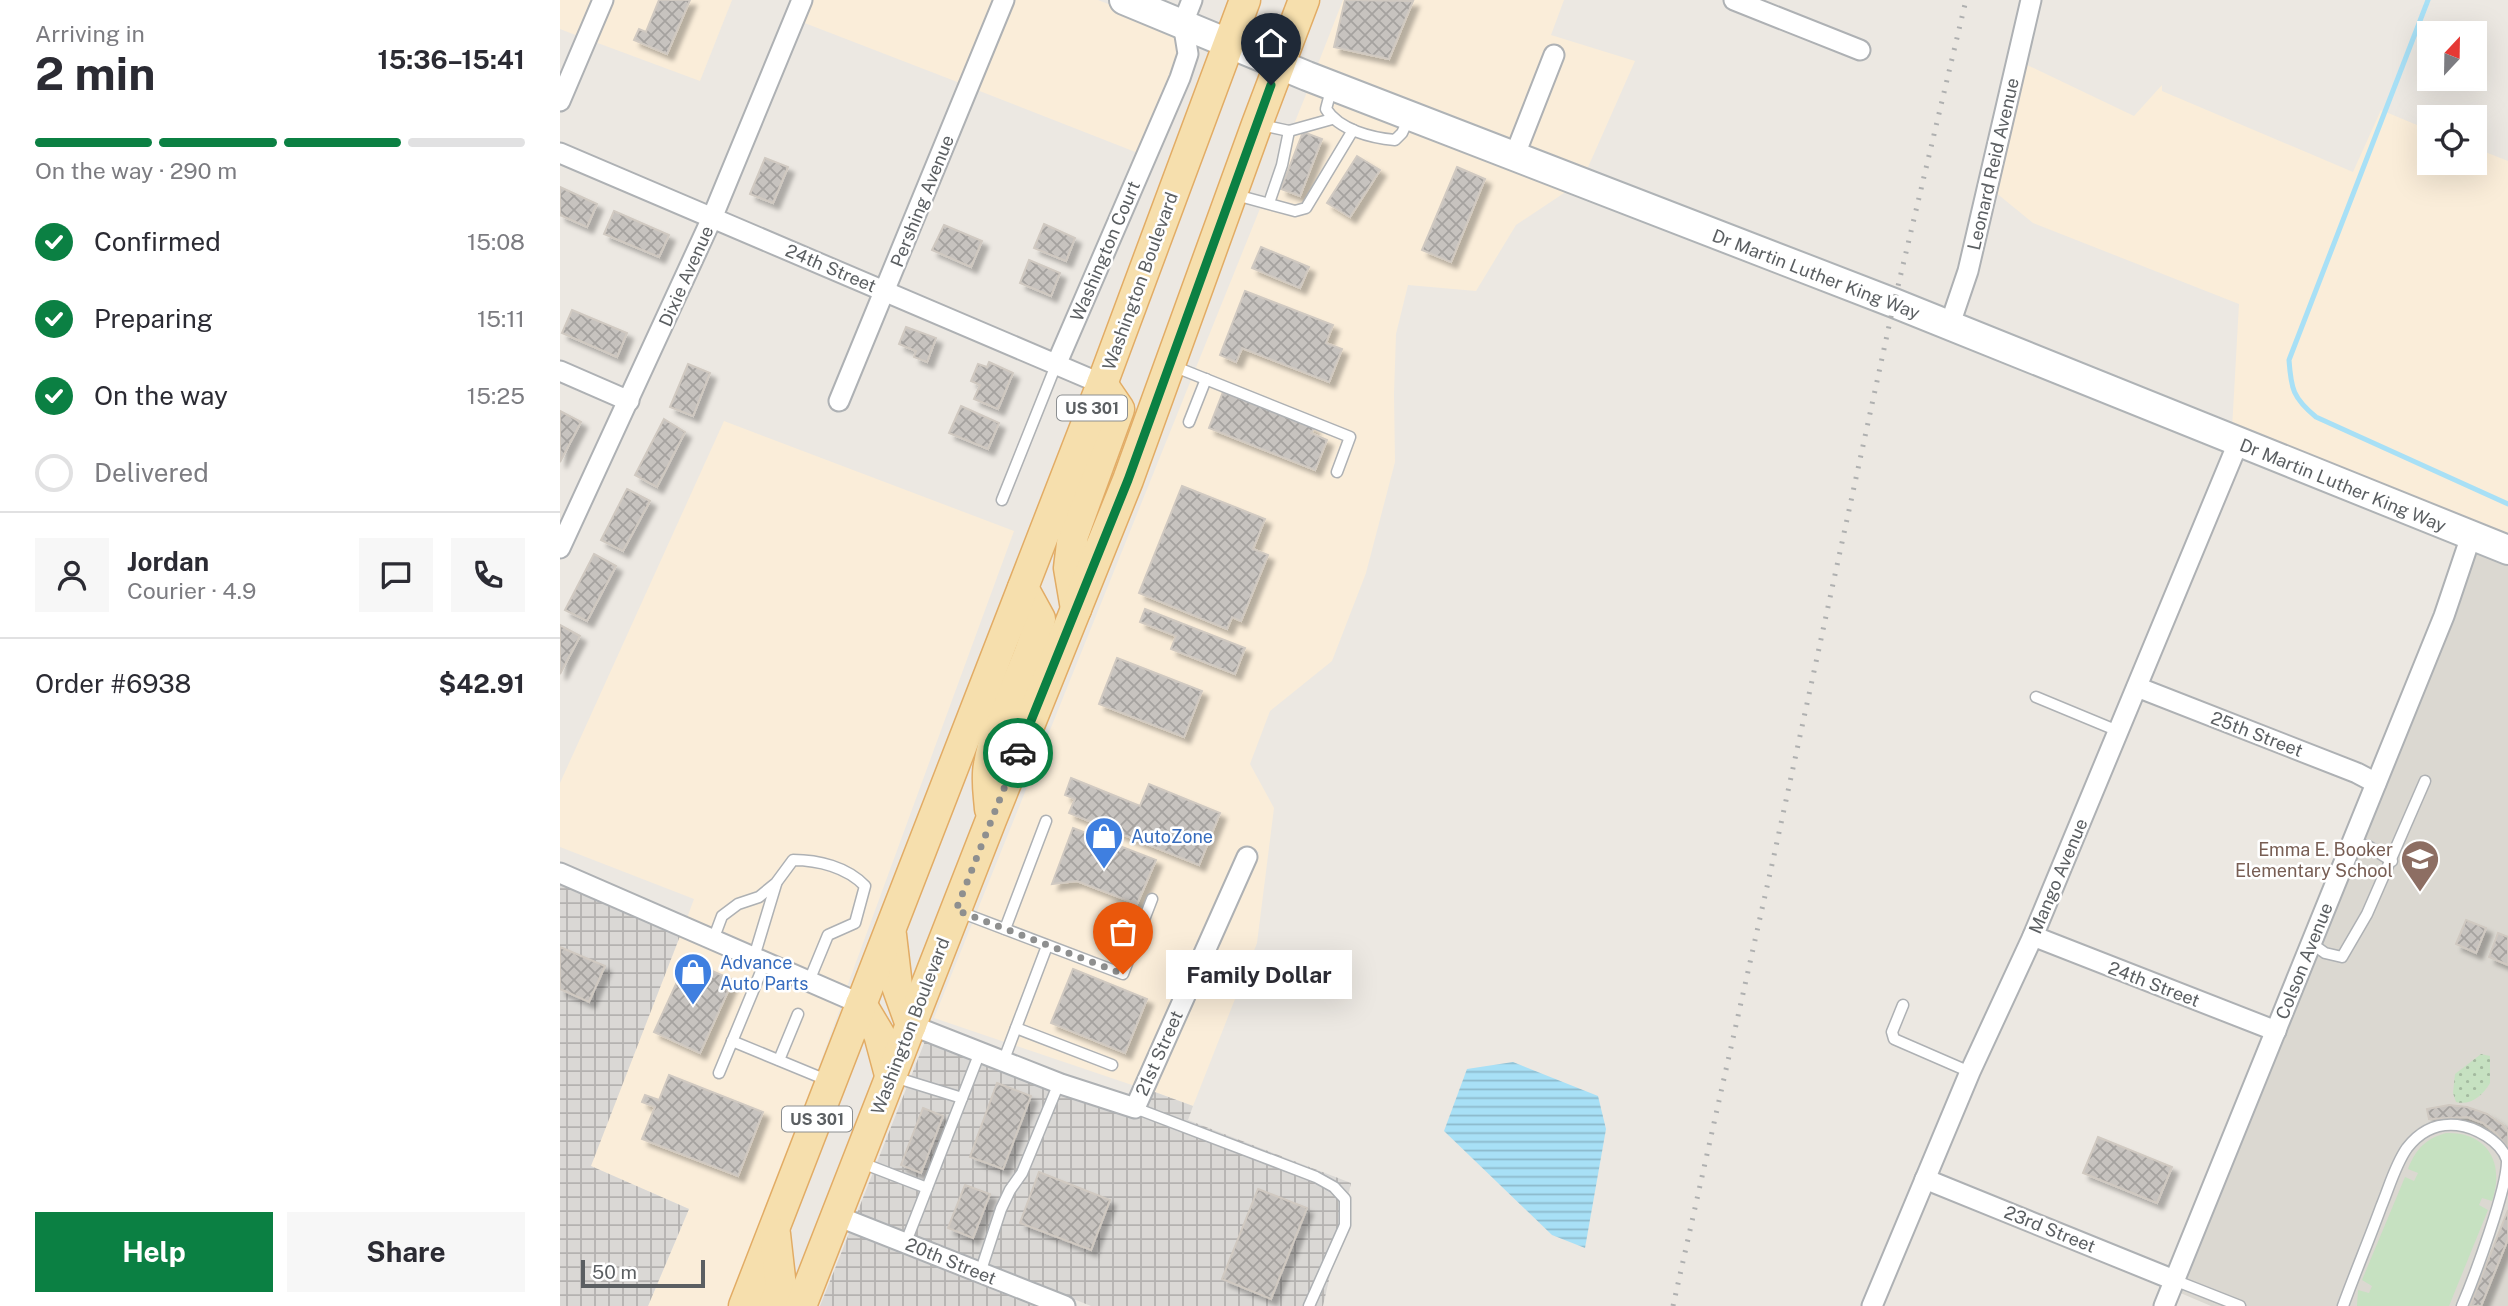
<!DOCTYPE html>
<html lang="en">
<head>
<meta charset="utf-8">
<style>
	body { margin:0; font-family:"Public Sans",sans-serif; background:#f7f7f7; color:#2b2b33; height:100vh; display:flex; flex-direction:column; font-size:26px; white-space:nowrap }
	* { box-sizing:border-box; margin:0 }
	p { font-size:23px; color:#7c7c81 }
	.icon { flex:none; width:38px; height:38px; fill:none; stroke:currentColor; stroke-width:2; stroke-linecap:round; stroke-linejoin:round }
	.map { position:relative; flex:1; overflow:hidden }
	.drawer { display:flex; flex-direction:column; background:#fff; width:560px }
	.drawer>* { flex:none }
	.needle { width:46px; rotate:22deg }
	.buttons { position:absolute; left:1857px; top:21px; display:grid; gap:14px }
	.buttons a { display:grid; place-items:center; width:70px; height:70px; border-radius:0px; background:#fff; box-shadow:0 7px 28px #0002; font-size:35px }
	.scale { position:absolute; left:21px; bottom:18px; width:124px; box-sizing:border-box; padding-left:7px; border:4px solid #5b5f62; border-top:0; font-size:19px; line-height:24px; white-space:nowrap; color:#5b5f62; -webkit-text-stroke:5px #fff; paint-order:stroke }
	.pin { position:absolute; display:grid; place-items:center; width:60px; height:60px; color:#fff; margin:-72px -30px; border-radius:50% 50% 50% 0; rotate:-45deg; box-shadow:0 0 7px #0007 }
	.pin .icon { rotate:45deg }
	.courier { position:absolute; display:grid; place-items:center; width:70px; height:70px; margin:-35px; border:5px solid #0b8043; border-radius:50%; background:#fff; color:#222; box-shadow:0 2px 9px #0007 }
	.bubble { position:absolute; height:49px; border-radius:0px; background:#fff; box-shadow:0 7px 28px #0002; font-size:23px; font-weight:700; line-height:49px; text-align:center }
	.overview em { font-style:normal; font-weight:700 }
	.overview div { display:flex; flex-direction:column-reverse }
	.overview { display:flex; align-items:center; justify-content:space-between; height:119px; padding:0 35px }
	h1 { font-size:46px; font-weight:700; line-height:52px }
	.bar { display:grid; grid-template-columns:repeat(4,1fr); gap:10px 7px; align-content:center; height:84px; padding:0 35px }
	.bar i { height:9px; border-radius:5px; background:#e1e1e2 }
	.bar .active { background:#0b8043 }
	.bar p { grid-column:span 4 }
	.line { display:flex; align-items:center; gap:18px; padding:0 35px; border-top:2px solid #e1e1e2 }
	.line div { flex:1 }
	.round { display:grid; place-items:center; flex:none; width:74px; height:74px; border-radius:0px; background:#f7f7f7 }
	ol { padding:0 35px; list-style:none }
	li { display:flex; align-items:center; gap:21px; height:77px }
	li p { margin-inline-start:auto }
	li .icon { padding:7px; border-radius:50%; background:#0b8043; color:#fff; stroke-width:4 }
	li:last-child { color:#7c7c81 }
	li i { width:38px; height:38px; border:4px solid #e1e1e2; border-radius:50% }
	.primary-button { display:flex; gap:14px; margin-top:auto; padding:14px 35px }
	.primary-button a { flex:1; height:80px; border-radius:0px; background:#0b8043; color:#fff; font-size:28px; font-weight:700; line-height:80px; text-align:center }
	.primary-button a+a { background:#f7f7f7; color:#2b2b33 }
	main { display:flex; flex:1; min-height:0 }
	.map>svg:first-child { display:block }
	.commercial { fill:#faedd9 }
	.industrial { fill:url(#industrial-grid) }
	.education { fill:#dbd8d1 }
	.grass { fill:#c6e1c1 }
	.park { fill:url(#park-dots) }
	.water { fill:url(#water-rules) }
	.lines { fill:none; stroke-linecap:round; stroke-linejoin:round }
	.stream { stroke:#a8e0f6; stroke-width:5 }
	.building { fill:url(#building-cross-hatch); stroke:#d0c9c1; stroke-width:2; filter:url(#shadow) }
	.lane-casing { stroke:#aeb1b4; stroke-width:13 }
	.street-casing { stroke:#aeb1b4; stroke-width:23 }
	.secondary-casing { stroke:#afb3b6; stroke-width:32 }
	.primary-casing { stroke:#e2ac65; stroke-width:33 }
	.lane { stroke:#fff; stroke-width:10 }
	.street { stroke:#fff; stroke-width:19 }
	.secondary { stroke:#fff; stroke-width:28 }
	.primary { stroke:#f6dfad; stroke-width:30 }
	.rail { stroke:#afb0b0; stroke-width:5; stroke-dasharray:2 9; stroke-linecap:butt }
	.done { stroke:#8e8f8f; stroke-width:7; stroke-dasharray:0 12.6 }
	.route { stroke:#0b8043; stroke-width:9 }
	.labels { text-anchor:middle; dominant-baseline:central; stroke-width:5; stroke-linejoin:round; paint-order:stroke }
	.shield { fill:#fff; stroke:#8c8f91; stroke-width:2 }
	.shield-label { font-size:16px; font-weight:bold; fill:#5b5f62 }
	.street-label { font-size:18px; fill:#5b5f62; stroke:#fff }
	.shop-label { font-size:18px; fill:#366cbe; stroke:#fff; text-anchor:start }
	.education-label { font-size:18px; fill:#785e54; stroke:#fff; text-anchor:end }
</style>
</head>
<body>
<main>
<section class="drawer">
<div class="overview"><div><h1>2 min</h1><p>Arriving in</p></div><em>15:36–15:41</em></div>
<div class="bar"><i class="active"></i><i class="active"></i><i class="active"></i><i></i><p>On the way · 290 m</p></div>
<ol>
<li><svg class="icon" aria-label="check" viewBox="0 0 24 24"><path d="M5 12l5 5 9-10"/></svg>Confirmed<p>15:08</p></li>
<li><svg class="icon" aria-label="check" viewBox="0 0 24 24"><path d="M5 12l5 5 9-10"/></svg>Preparing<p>15:11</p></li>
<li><svg class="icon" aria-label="check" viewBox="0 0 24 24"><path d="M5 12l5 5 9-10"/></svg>On the way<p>15:25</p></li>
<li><i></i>Delivered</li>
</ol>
<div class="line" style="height:126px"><a class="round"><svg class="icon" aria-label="person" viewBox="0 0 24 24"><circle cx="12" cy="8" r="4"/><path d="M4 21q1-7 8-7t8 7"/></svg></a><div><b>Jordan</b><p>Courier · 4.9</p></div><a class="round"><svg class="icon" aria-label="chat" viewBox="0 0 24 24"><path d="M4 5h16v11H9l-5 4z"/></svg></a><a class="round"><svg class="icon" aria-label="phone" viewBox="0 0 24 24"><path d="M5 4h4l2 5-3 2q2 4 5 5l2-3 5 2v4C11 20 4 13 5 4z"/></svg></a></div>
<div class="line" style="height:91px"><div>Order #6938</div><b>$42.91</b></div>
<div class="primary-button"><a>Help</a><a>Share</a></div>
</section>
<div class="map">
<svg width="1948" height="1306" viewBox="0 0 1948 1306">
	<defs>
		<pattern id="industrial-grid" width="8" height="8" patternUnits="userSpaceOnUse" patternTransform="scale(1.75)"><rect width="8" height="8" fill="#dad8d5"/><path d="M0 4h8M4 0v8" fill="none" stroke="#b4b2b0"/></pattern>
		<pattern id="park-dots" width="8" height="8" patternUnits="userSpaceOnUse" patternTransform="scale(1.75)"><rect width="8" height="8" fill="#c6e1c1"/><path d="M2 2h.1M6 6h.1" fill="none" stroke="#a4baa0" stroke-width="1.8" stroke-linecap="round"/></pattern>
		<pattern id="water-rules" width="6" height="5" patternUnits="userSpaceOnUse" patternTransform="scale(1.75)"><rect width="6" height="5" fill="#a8e0f6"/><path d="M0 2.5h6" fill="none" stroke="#8cb9cb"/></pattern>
		<pattern id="building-cross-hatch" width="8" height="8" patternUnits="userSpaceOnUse" patternTransform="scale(1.75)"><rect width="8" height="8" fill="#c7c3bf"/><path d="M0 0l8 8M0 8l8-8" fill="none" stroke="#a5a29f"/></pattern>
		<filter id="shadow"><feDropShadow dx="6" dy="6" stdDeviation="2" flood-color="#0004"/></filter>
	</defs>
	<rect width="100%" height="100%" fill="#ece8e2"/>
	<!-- commercial -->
	<g class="commercial">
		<path d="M0,0H34L18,36L0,29Z"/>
		<path d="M52,0H172L140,81L35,42Z"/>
		<path d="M251,0H435L400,83L242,22Z"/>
		<path d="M453,0H538L615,30L619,54L578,153L417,90Z"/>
		<path d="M783,0H1004L991,35L1075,61L1025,174L756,69Z"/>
		<path d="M1465,64L1574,116L1602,85V91L1793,172L1821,110L1869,130V163H1914L1915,148L1948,161V533L1672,429L1679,304L1473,223L1435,192Z"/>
		<path d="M749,87L1010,189L956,225L916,291L848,285L836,334L834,394L835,462L806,573L772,661L710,711L690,764L714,808L697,943L633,1106L592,1091L699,852L684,845L575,1086L374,1018Z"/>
		<path d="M164,421L454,531L287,987L127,918L134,899L0,847V783Z"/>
		<path d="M120,936L281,1006L171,1306H88L129,1209L30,1166Z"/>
	</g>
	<!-- industrial -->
	<g class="industrial">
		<path d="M0,883L120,936L31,1166L129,1209L88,1306H0Z"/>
		<path d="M365,1041L498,1093L571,1117L583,1112L592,1091L633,1106L628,1120L791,1183L763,1306H531L297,1213Z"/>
		<path d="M290,1231L342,1251L478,1306H260Z"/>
	</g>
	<!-- education -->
	<path class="education" d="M1911,536L1948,550V1306H1651L1611,1289Z"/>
	<!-- grass -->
	<path class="grass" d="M1886,1133C1928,1132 1945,1163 1932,1201L1922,1198L1919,1205L1928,1210L1889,1306H1797L1798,1290L1809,1293L1812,1286L1802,1280L1845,1177L1854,1181L1858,1173L1848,1169C1856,1149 1865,1139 1886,1133Z"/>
	<!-- park -->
	<path class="park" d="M1921,1054L1930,1056V1083C1923,1095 1911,1106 1896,1102L1893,1093L1895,1074Z"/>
	<!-- water -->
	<path class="water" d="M953,1062L1038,1096L1046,1129L1025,1248L992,1235L884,1131L907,1069Z"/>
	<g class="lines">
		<!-- stream -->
		<path class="stream" d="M1868,0L1729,360C1731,389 1733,398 1756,417L1948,504"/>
	</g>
	<!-- building -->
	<g class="building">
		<path d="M99,0H130L107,54L74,40L79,29L86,32Z"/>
		<path d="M785,0L853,1L829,59L774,47Z"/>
		<path d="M743,132L762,139L740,196L721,189Z"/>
		<path d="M797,156L820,170L790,217L767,203Z"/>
		<path d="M205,158L228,167L213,203L190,194Z"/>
		<path d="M897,167L925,179L891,262L862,250Z"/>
		<path d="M0,187L37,204L27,227L0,215Z"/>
		<path d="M54,211L109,235L99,257L44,234Z"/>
		<path d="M484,224L515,238L506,261L474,248Z"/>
		<path d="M384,225L422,241L411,267L372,250Z"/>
		<path d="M701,247L749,267L740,288L692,268Z"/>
		<path d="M469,260L500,273L491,296L460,283Z"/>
		<path d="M685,291L773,325L766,343L782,349L769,382L682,348L676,362L660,355Z"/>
		<path d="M12,310L67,333L57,357L2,333Z"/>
		<path d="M346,327L376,338L367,362L354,357L356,351L339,344Z"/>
		<path d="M429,362L453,373L438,409L414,399L420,385L411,381L418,364L427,367Z"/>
		<path d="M128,364L150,373L133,416L110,407Z"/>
		<path d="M663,392L754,428L751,433L767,440L755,470L649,428Z"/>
		<path d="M401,406L439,423L428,449L389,433Z"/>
		<path d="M0,411L21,422L0,462Z"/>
		<path d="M104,419L125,432L97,487L75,475Z"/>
		<path d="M622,486L705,519L693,549L708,555L681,621L672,617L667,629L579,593Z"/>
		<path d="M67,489L90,501L63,551L41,540Z"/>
		<path d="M34,554L56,566L27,621L5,610Z"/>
		<path d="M585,609L685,648L675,674L611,649L616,636L580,622Z"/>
		<path d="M0,625L20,636L0,674Z"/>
		<path d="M557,658L642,691L624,737L539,704Z"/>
		<path d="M511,778L580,806L589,784L660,813L639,865L509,813L515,799L505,795Z"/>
		<path d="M513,828L596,860L577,904L517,881L492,884Z"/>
		<path d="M1906,920L1926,928L1916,953L1896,944Z"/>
		<path d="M1938,933L1948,937V965L1929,957Z"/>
		<path d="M0,947L45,966L29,1002L0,989Z"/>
		<path d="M127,960L173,980L140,1053L94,1032Z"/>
		<path d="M513,969L587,999L565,1053L491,1023Z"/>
		<path d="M109,1075L203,1112L178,1176L82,1139L95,1107L82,1102L85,1095L99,1100Z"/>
		<path d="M437,1083L471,1096L443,1169L410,1157Z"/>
		<path d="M1889,1105L1907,1107L1927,1114L1943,1125L1948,1132V1148L1936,1133L1923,1123L1907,1117L1869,1119L1867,1109Z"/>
		<path d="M363,1108L383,1116L361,1173L341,1165Z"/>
		<path d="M1538,1137L1612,1167L1597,1203L1523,1173Z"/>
		<path d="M479,1172L550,1200L531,1250L460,1223Z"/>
		<path d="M405,1185L430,1194L413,1238L388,1228Z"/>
		<path d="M698,1189L747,1208L711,1299L662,1279Z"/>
		<path d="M1948,1210V1239L1921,1306H1910Z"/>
	</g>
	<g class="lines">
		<!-- lane casing -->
		<g class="lane-casing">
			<g id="lane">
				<path d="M771,90L766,109C779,130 812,138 835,140L842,133L849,118"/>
				<path d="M701,125L729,131L772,119"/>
				<path d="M676,195L735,211L746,208L793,130"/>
				<path d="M709,203L722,165L729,131"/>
				<path d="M613,366L790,437L777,472"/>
				<path d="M629,422L646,379"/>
				<path d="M442,500L496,365"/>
				<path d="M1476,697L1558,731"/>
				<path d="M1792,843L1808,846L1832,861"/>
				<path d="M400,912L563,974L592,899"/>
				<path d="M445,929L486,821"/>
				<path d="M153,940L162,916L178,904L199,897L216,883L233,860C258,860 287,867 305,886L295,923L268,935L249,981"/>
				<path d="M1751,943L1765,953L1782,957L1807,914L1865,781"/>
				<path d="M194,957L216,884"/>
				<path d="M1343,1005L1332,1032L1334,1039L1410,1072"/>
				<path d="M456,1028L552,1065"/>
				<path d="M172,1041L269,1081"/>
				<path d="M219,1060L238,1014"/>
				<path d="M443,1062L487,946"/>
				<path d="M159,1073L205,962"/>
				<path d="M334,1077L402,1098"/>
				<path d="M575,1108L756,1177L774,1187L785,1199V1225L749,1306"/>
				<path d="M302,1163L367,1188"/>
				<path d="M346,1242L420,1052"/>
				<path d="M420,1273L441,1209L450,1190L462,1173L499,1083"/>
				<path d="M1614,1280L1680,1306"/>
				<path d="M1783,1306C1795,1273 1809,1240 1821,1207C1829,1188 1835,1165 1847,1148C1860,1131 1877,1123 1897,1125C1915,1127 1941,1141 1947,1160C1948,1187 1914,1278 1902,1306"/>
			</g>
		</g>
		<!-- street casing -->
		<g class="street-casing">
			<g id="street">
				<path d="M1174,0L1300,50"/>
				<path d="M0,101L43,0"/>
				<path d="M0,153L542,384"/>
				<path d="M954,157L994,55"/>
				<path d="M1389,327L1408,271L1471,0"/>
				<path d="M496,365L620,78L628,54L623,23L632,0"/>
				<path d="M0,371L69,401"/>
				<path d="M279,401L444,0"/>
				<path d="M0,548L152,218L242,0"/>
				<path d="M1577,687L1797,773L1816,783"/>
				<path d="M0,873L301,1004"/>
				<path d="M1473,936L1716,1031"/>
				<path d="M351,1025L501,1084L575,1108L687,857"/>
				<path d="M1365,1179L1614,1280"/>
				<path d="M277,1216L505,1306"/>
				<path d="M1312,1306L1410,1072L1473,936L1678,443"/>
				<path d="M1604,1306L1884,616L1911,536"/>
			</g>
		</g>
		<!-- secondary casing -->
		<g class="secondary-casing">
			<path id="secondary" d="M564,0L747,76L1334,303L1948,550"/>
		</g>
		<!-- primary casing -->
		<g class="primary-casing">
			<g id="primary">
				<path d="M516,609L509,568L513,535L559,409L542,384"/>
				<path d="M430,809C429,795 426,779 429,765C437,714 469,669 480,619L463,588"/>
				<path d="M331,935L337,986L351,1025"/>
				<path d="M301,1004L319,1034L330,1075"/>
				<path d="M184,1306L542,384L685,0"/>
				<path d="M214,1306L221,1287L215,1234"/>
				<path d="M241,1306L431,820L568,480L697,124L744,0"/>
			</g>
		</g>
		<!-- lane -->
		<use href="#lane" class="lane"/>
		<!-- street -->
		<use href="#street" class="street"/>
		<!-- secondary -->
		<use href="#secondary" class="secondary"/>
		<!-- primary -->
		<use href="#primary" class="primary"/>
		<!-- rail -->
		<path class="rail" d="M1113,1306L1215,851L1334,303L1406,0"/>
	</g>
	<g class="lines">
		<!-- done -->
		<path class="done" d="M458,753L396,910L563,974"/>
		<!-- route -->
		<path class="route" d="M458,753L568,480L711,85"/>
	</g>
	<!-- icons -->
	<defs>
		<g id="shop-pin" transform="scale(2.0125)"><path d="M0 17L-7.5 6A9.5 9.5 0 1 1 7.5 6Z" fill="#3f7fe0" stroke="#fff"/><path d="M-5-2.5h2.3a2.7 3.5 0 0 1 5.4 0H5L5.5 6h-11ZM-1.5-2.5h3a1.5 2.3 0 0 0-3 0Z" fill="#fff"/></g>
		<g id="school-pin" transform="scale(2.0125)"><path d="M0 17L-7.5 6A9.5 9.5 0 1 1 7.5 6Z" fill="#8d6e63" stroke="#fff"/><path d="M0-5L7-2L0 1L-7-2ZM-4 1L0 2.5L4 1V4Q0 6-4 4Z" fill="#fff"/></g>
	</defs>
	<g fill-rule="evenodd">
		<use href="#shop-pin" x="544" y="836"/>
		<use href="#school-pin" x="1860" y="859"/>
		<use href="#shop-pin" x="133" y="972"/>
	</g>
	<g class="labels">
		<!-- shield labels -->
		<g class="shield">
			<rect x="497" y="395.5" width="70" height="25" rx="5"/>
			<rect x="222" y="1106.5" width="70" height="25" rx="5"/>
		</g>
		<g class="shield-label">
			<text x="532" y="408">US 301</text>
			<text x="257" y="1119">US 301</text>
		</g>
		<!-- street labels -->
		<g class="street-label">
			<text transform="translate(1433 164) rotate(-77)">Leonard Reid Avenue</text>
			<text transform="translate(362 201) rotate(-68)">Pershing Avenue</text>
			<text transform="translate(545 251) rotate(-67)">Washington Court</text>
			<text transform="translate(271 268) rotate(23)">24th Street</text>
			<text transform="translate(1256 274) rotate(21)">Dr Martin Luther King Way</text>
			<text transform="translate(126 276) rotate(-66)">Dixie Avenue</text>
			<text transform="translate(580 281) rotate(-70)">Washington Boulevard</text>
			<text transform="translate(1783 485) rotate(22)">Dr Martin Luther King Way</text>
			<text transform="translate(1697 734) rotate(21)">25th Street</text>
			<text transform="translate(1498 876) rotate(-67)">Mango Avenue</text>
			<text transform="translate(1744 961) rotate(-68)">Colson Avenue</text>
			<text transform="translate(1594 984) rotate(21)">24th Street</text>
			<text transform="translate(350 1026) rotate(-69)">Washington Boulevard</text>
			<text transform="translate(599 1053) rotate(-66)">21st Street</text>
			<text transform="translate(1490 1229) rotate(22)">23rd Street</text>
			<text transform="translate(391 1261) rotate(22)">20th Street</text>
		</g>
		<!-- shop labels -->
		<g class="shop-label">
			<text x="571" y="836">AutoZone</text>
			<text x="160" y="962">Advance<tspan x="160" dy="21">Auto Parts</tspan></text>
		</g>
		<!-- education labels -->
		<g class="education-label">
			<text x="1833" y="849">Emma E. Booker<tspan x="1833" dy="21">Elementary School</tspan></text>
		</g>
	</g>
</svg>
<div class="buttons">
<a><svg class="needle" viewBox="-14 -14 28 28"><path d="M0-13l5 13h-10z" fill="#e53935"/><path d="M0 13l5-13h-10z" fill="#7c7c81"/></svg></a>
<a><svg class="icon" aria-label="locate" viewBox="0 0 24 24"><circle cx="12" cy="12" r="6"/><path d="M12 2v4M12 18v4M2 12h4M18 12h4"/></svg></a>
</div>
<div class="scale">50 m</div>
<div class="pin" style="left:563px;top:974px;background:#ea580c"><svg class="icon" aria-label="bag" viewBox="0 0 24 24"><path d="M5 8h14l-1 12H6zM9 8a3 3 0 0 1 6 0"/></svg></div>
<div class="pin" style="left:711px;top:85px;background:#1f2937"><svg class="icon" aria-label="home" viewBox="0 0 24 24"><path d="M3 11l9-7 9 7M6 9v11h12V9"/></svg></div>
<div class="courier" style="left:458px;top:753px"><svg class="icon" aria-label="car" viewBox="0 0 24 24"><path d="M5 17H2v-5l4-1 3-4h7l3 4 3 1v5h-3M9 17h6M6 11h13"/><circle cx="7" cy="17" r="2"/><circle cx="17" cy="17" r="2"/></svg></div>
<div class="bubble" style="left:606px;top:950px;width:186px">Family Dollar</div>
</div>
</main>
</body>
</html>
